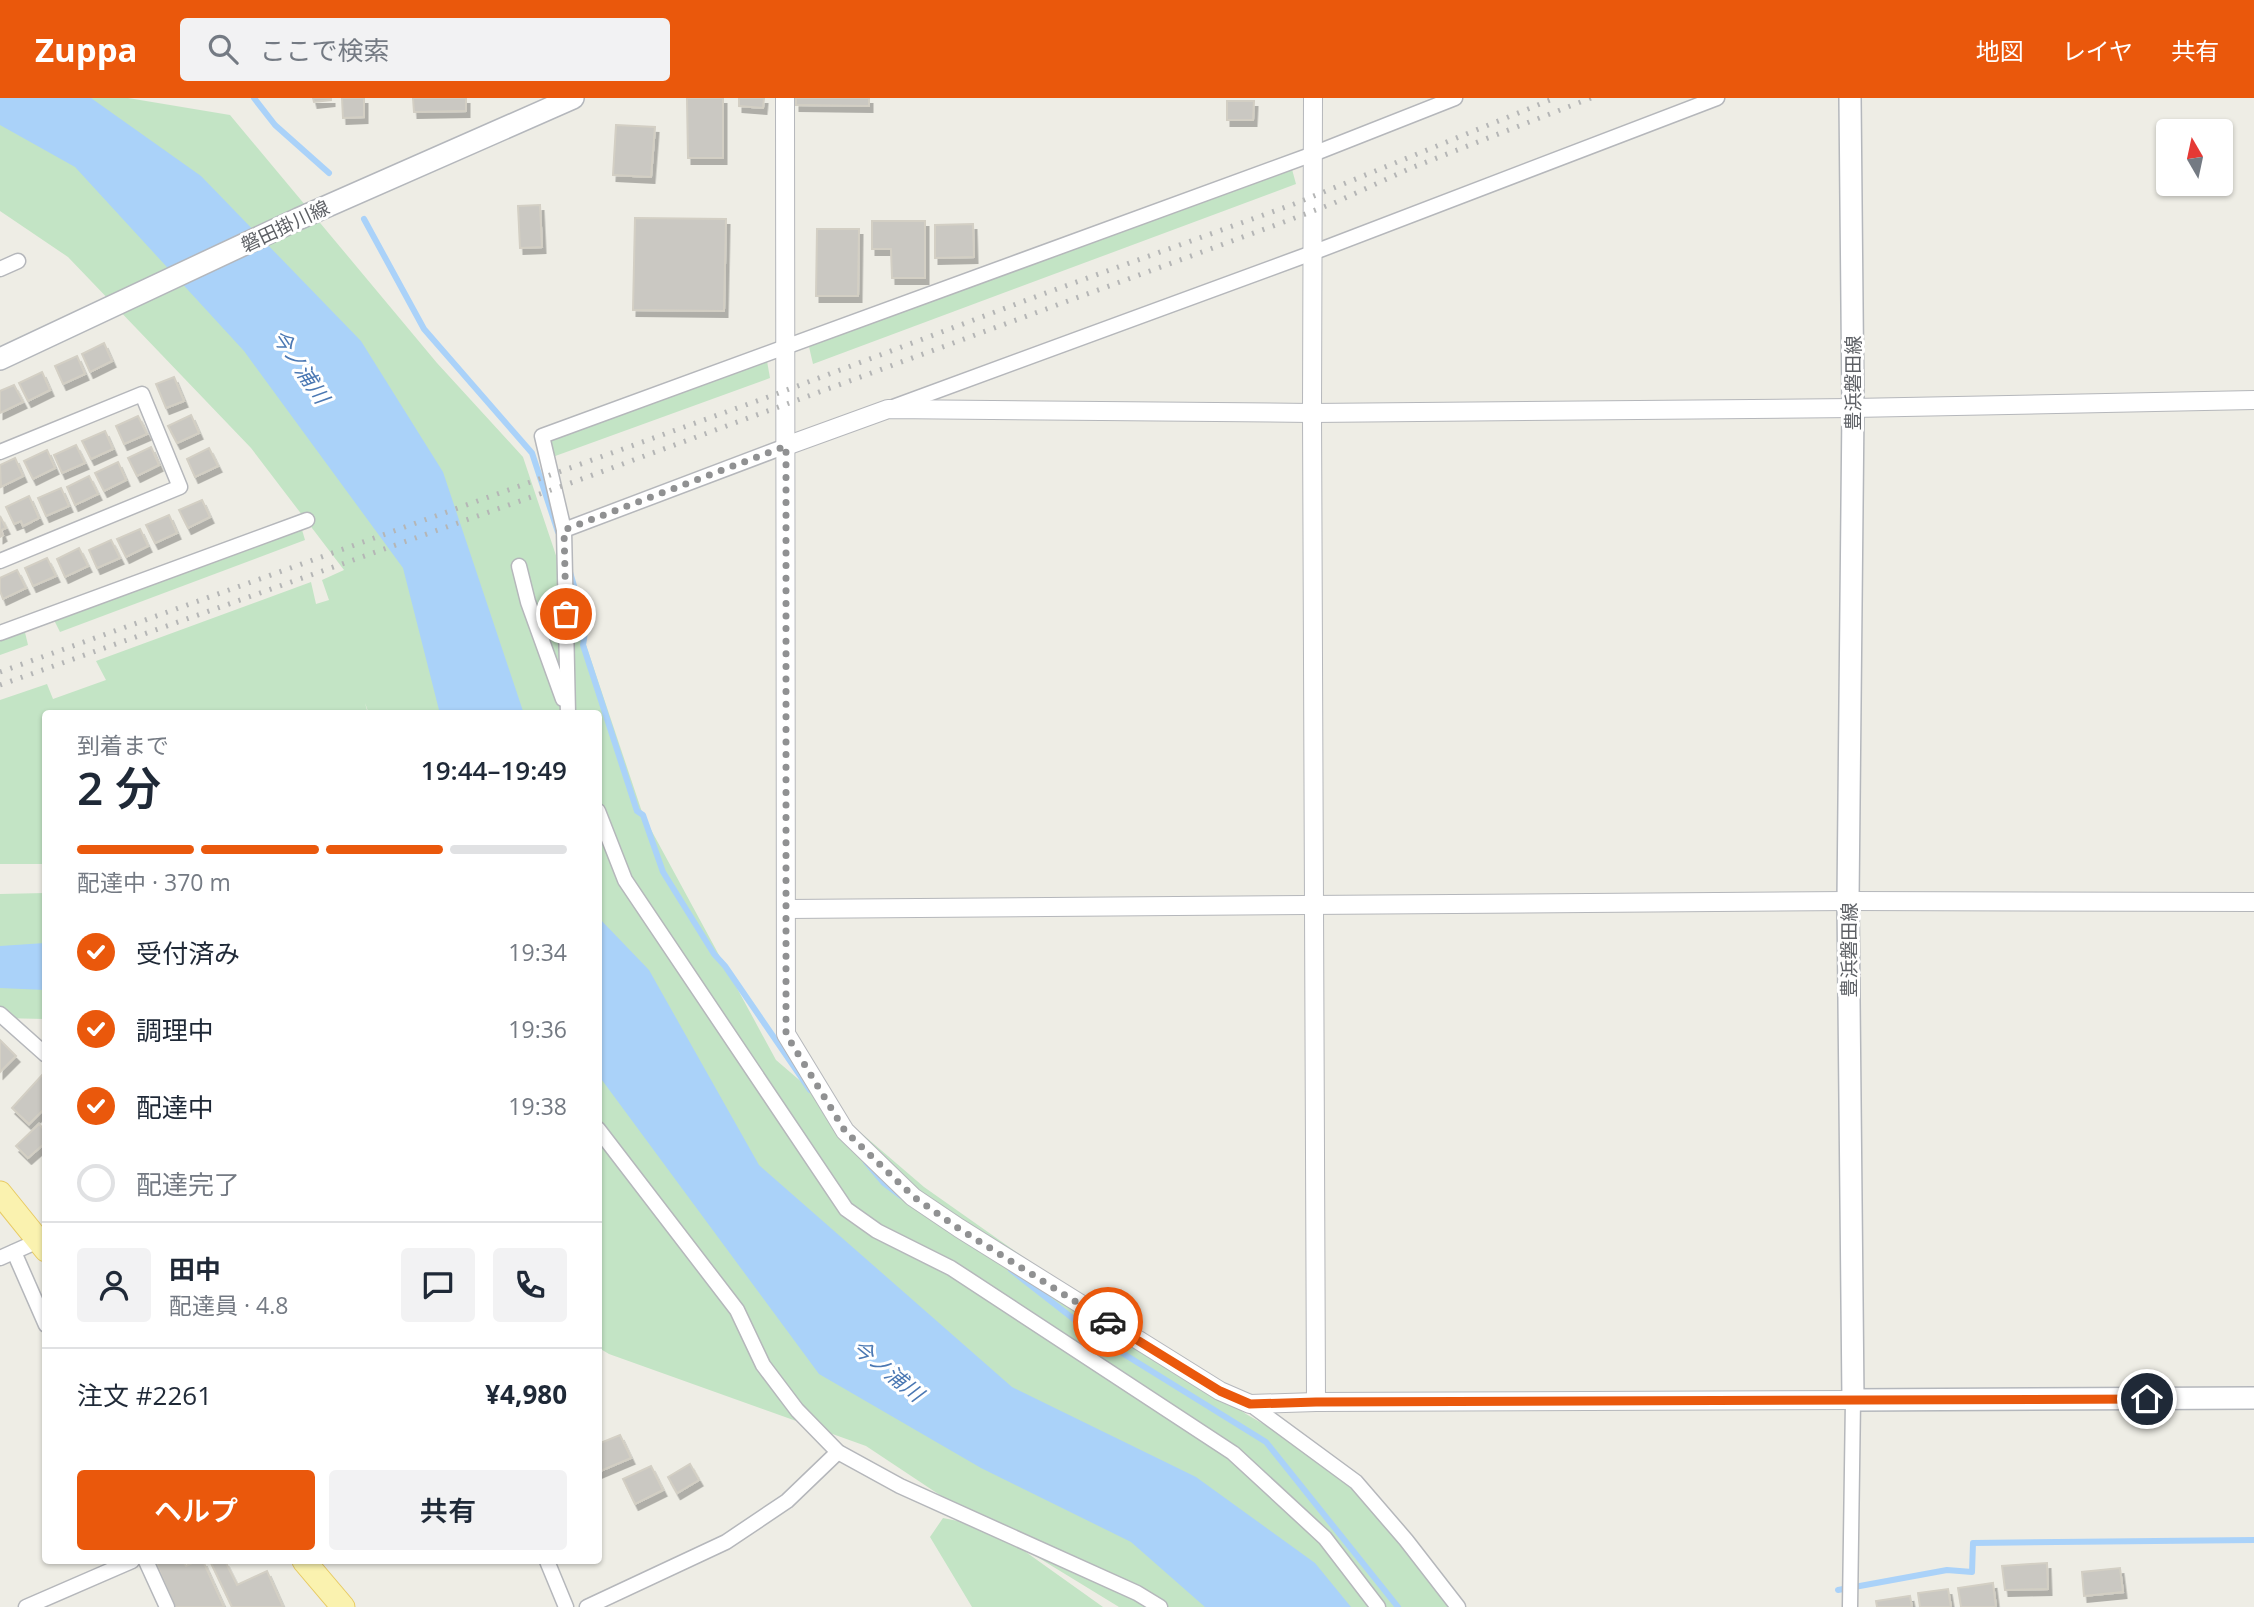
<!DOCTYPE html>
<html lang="ja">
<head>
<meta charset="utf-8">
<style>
	body { margin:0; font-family:"Open Sans","Noto Sans JP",sans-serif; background:#f2f2f3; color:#1f2937; height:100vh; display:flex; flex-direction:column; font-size:26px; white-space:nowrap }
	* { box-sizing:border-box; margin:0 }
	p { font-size:23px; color:#747a83 }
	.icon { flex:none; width:38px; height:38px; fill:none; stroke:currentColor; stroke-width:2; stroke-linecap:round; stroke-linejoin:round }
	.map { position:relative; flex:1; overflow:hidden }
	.sheet { position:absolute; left:42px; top:612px; width:560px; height:854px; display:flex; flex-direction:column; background:#fff; border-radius:7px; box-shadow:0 2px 5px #0004 }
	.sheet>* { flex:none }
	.needle { width:46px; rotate:351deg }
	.buttons { position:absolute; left:2156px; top:21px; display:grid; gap:14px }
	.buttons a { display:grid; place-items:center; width:77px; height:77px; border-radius:7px; background:#fff; box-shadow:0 2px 5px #0004; font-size:35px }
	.pin { position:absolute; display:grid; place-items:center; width:60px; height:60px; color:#fff; margin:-30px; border:4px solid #fff; border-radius:50%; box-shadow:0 2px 7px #0007 }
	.courier { position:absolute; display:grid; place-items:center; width:70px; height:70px; margin:-35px; border:5px solid #ea580c; border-radius:50%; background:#fff; color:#222; box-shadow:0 2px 9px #0007 }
	.summary em { font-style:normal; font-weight:600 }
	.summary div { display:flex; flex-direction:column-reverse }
	.summary { display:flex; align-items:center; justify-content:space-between; height:119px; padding:0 35px }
	h1 { font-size:46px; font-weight:600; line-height:52px }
	.bar { display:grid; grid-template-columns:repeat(4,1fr); gap:10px 7px; align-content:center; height:84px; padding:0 35px }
	.bar i { height:9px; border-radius:5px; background:#e0e1e3 }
	.bar .active { background:#ea580c }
	.bar p { grid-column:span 4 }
	.line { display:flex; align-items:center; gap:18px; padding:0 35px; border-top:2px solid #e0e1e3 }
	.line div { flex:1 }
	.round { display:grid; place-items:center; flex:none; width:74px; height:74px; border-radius:7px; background:#f2f2f3 }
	ol { padding:0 35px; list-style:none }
	li { display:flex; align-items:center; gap:21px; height:77px }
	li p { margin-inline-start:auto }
	li .icon { padding:7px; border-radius:50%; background:#ea580c; color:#fff; stroke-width:4 }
	li:last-child { color:#747a83 }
	li i { width:38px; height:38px; border:4px solid #e0e1e3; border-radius:50% }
	.primary-button { display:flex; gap:14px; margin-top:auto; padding:14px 35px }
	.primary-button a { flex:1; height:80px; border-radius:7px; background:#ea580c; color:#fff; font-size:28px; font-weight:600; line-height:80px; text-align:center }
	.primary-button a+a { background:#f2f2f3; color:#1f2937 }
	header { display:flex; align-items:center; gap:42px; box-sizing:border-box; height:98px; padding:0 35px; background:#ea580c; color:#fff }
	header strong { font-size:33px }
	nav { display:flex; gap:38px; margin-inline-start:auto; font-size:24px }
	.search { width:490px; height:63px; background:#f2f2f3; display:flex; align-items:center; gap:18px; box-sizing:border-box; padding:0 24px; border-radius:7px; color:#747a83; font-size:26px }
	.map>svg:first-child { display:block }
	.green { fill:#c3e4c5 }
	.water { fill:#aad2f9 }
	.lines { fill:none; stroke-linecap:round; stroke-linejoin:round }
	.stream { stroke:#aad2f9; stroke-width:6 }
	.building { fill:#cac8c2; stroke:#d3cfc4; stroke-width:2; filter:url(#shadow) }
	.minor-casing { stroke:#b5b7bb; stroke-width:17 }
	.tertiary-casing { stroke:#b5b7bb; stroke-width:20 }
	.secondary-casing { stroke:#b4b7bc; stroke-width:24 }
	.primary-casing { stroke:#e8cb64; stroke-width:25 }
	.minor { stroke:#fff; stroke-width:14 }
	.tertiary { stroke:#fff; stroke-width:18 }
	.secondary { stroke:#fff; stroke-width:21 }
	.primary { stroke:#faf2af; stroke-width:23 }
	.rail { stroke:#b5b6b6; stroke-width:5; stroke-dasharray:2 9; stroke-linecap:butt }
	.done { stroke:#909192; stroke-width:7; stroke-dasharray:0 12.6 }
	.route { stroke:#ea580c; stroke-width:9 }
	.labels { text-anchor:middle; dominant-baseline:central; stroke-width:6; stroke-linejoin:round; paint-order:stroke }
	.street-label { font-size:19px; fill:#5d6065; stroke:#fff }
	.water-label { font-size:21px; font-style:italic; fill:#4b78b3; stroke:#fff }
</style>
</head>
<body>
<header>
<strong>Zuppa</strong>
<div class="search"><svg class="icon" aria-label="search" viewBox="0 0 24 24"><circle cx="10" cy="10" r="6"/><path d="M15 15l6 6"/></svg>ここで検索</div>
<nav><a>地図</a><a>レイヤ</a><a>共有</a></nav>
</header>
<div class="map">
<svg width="2254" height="1509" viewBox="0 0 2254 1509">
	<defs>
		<filter id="shadow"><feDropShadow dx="3.5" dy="6" stdDeviation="0" flood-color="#0004"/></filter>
	</defs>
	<rect width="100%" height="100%" fill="#eeede5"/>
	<!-- green -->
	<g class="green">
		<path d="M0,0H128L230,17L437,265L523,359L643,717L776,962L924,1089L1246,1316L1329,1364L1459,1509H1119L1006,1440L1103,1509H972L930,1439L943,1420L988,1429L866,1348L609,1256L599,1250L598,616H369L365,605L368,616H46L45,766H0V602L47,586L53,601L106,582L96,563L311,484L316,506L329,502L322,482L344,472L251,350L68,159L0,113Z"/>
		<path d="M1290,64L1296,86L813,266L807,240Z"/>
		<path d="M767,263L770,280L547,361L542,338Z"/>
		<path d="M300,425L305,442L60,534L51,516Z"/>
		<path d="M23,526L28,547L0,557V535Z"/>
		<path d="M45,795V921L0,920V796Z"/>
	</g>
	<!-- water -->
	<g class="water">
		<path d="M0,0H91L201,78L361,243L443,374L524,616H440L403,470L244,253L75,69L0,27Z"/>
		<path d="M599,820L649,872L759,1067L1012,1289L1196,1379L1315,1465L1351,1509H1205L1131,1444L981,1370L819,1276L599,978Z"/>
		<path d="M45,845V892L0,890V848Z"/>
	</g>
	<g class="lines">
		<!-- stream -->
		<g class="stream">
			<path d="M254,0L275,27L329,75"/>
			<path d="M364,121L424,231L532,355L558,434"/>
			<path d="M570,474L586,529L583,547L637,713L643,717L663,774L714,856L725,868L810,992"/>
			<path d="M866,1064L884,1085L901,1098"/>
			<path d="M1011,1172L1098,1240L1266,1344L1398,1509"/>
			<path d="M1838,1492L1947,1472L1972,1474L1973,1445L2254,1442"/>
		</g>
	</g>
	<!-- building -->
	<g class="building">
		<path d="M313,0H331V2L314,4Z"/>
		<path d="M342,0H364V19L343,20Z"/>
		<path d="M413,0H466V13L414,14Z"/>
		<path d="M687,0H723V60H688Z"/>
		<path d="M739,0H764L763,10L739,8Z"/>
		<path d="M796,0H869V8L796,7Z"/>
		<path d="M1227,3H1254L1253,22H1227Z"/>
		<path d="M616,27L655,29L651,79L613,77Z"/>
		<path d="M540,107L542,149L520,150L518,108Z"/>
		<path d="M635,120L726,121L724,213L633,212Z"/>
		<path d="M872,123H925V180H892L891,151H872Z"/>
		<path d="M973,126L974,159L935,160V127Z"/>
		<path d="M817,131H859L858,198H816Z"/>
		<path d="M104,245L112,263L90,274L82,256Z"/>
		<path d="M77,258L85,276L63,286L55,268Z"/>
		<path d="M42,274L50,292L28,303L19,285Z"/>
		<path d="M174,279L184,303L166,310L156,286Z"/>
		<path d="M14,287L23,304L0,315V293Z"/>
		<path d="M191,317L199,335L177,345L168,328Z"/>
		<path d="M138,318L147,336L124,346L116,328Z"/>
		<path d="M105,333L113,351L91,361L82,343Z"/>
		<path d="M76,347L85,365L62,375L54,357Z"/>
		<path d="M151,349L159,367L137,378L128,360Z"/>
		<path d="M209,350L218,368L195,379L187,361Z"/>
		<path d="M47,352L55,370L33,381L24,363Z"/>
		<path d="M15,360L23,378L1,389L0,367Z"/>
		<path d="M118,364L126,382L104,393L95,375Z"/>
		<path d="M89,378L98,396L75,407L67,389Z"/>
		<path d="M61,390L69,408L46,418L38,400Z"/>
		<path d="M29,398L39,420L23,428L21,423L14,426L6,409Z"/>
		<path d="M202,402L210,419L188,430L179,412Z"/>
		<path d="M169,417L177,435L155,445L146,427Z"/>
		<path d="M0,418L6,430L1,432L3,437L0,439Z"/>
		<path d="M140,431L148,448L126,459L117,441Z"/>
		<path d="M111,442L120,460L97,470L89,452Z"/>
		<path d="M79,450L88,468L65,479L57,461Z"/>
		<path d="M47,460L56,478L33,488L25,470Z"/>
		<path d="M17,472L26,490L3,501L0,493V480Z"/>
		<path d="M0,942L16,958L0,974Z"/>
		<path d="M42,977L46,980V1009L29,1026L12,1010Z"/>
		<path d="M39,1026L46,1034V1044L28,1060L16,1048Z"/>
		<path d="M620,1337L631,1360L598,1374V1346Z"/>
		<path d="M690,1366L699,1382L677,1395L668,1379Z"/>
		<path d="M651,1368L663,1392L635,1406L623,1381Z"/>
		<path d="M161,1463H183L186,1468L196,1463H203L224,1509H175L156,1465Z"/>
		<path d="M210,1463H225L237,1487L267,1473L283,1509H232Z"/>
		<path d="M2047,1465L2048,1491L2005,1492L2002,1468Z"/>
		<path d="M2120,1470L2123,1494L2084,1498L2082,1474Z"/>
		<path d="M1993,1485L1996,1509H1961L1958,1490Z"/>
		<path d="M1948,1491L1951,1509H1920L1918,1495Z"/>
		<path d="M1910,1498L1912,1509H1877L1876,1503Z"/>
	</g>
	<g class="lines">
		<!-- minor casing -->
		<g class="minor-casing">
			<g id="minor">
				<path d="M0,171L18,163"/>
				<path d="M893,309L1312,155L1717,0"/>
				<path d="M0,354L142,296L180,389L0,463"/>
				<path d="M564,432L542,338L1313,56L1455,0"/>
				<path d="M519,468L528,504L563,601"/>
				<path d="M0,535L307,422"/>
				<path d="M568,616L564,432L786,348"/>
				<path d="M598,713L625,782L846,1111L877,1133L951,1170L1233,1355L1325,1440L1378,1509"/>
				<path d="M0,916L46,957"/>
				<path d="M598,1031L737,1212L763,1267L797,1312L838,1354L900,1388L1137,1495L1160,1509"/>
				<path d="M14,1154L46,1227"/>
				<path d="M0,1160L38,1143"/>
				<path d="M1250,1306L1356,1384L1406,1442L1458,1509"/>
				<path d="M146,1463L167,1509"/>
				<path d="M547,1463L566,1509"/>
				<path d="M26,1509L132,1463"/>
				<path d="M587,1509L726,1444L787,1403L838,1354"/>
				<path d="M1850,1509L1853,1302"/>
			</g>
		</g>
		<!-- tertiary casing -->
		<g class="tertiary-casing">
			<g id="tertiary">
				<path d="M785,0L786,936L845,1033L913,1099L959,1130L1220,1293L1250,1306L1316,1304L1853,1302"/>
				<path d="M1313,0L1312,315L1316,1304"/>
				<path d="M786,348L888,311L1312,315L1853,310L2254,302"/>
				<path d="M786,811L1848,803L2254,804"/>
			</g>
		</g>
		<!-- secondary casing -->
		<g class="secondary-casing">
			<g id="secondary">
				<path d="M1850,0L1853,310L1848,803L1853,1302L2254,1300"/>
				<path d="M0,261L298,121L573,0"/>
			</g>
		</g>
		<!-- primary casing -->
		<g class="primary-casing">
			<g id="primary">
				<path d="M0,1095L46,1152"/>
				<path d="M304,1463L343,1509"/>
			</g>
		</g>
		<!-- minor -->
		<use href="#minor" class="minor"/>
		<!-- tertiary -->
		<use href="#tertiary" class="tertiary"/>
		<!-- secondary -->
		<use href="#secondary" class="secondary"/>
		<!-- primary -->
		<use href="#primary" class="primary"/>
		<!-- rail -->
		<g class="rail">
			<path d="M0,574L768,299L1043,196L1294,106L1555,0"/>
			<path d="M0,587L568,386L1292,121L1334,105L1411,70L1591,0"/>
		</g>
	</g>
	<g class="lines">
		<!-- done -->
		<path class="done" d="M566,516L564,432L786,348V936L845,1033L914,1099L958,1130L1108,1224"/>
		<!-- route -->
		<path class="route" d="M1108,1224L1220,1293L1250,1306L1316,1304L2147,1301"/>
	</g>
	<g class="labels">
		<!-- street labels -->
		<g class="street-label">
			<text transform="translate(285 128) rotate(-25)">磐田掛川線</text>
			<text transform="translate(1853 285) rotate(-90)">豊浜磐田線</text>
			<text transform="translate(1849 852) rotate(-90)">豊浜磐田線</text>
		</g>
		<!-- water labels -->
		<g class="water-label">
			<text transform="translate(301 268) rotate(56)">今ノ浦川</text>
			<text transform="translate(888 1272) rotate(39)">今ノ浦川</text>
		</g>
	</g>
</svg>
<div class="buttons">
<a><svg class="needle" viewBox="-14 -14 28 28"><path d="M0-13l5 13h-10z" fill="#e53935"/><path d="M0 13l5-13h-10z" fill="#747a83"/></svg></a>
</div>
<div class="pin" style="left:566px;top:516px;background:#ea580c"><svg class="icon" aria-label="bag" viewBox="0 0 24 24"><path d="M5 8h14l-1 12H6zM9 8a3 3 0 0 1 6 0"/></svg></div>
<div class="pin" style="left:2147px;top:1301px;background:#1f2937"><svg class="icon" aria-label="home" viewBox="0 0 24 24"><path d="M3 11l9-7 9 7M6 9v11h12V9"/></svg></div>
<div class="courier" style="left:1108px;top:1224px"><svg class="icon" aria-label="car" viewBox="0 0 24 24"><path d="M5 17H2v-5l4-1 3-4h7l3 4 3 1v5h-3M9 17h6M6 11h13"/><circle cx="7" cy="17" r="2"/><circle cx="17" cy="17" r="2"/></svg></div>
<section class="sheet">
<div class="summary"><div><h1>2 分</h1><p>到着まで</p></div><em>19:44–19:49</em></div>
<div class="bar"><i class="active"></i><i class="active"></i><i class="active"></i><i></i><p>配達中 · 370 m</p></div>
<ol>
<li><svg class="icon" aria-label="check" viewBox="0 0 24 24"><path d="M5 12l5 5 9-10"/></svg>受付済み<p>19:34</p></li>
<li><svg class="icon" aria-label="check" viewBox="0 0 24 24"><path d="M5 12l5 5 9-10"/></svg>調理中<p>19:36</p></li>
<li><svg class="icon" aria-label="check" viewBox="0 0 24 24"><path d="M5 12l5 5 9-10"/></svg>配達中<p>19:38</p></li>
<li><i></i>配達完了</li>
</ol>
<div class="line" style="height:126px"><a class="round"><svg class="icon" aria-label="person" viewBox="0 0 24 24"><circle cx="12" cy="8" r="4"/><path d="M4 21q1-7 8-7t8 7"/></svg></a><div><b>田中</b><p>配達員 · 4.8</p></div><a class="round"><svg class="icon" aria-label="chat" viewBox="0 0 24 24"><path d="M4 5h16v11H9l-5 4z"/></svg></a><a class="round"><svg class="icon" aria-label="phone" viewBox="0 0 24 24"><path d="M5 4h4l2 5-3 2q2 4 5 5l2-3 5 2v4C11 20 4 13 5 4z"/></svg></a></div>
<div class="line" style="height:91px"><div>注文 #2261</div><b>¥4,980</b></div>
<div class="primary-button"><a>ヘルプ</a><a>共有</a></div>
</section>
</div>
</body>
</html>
